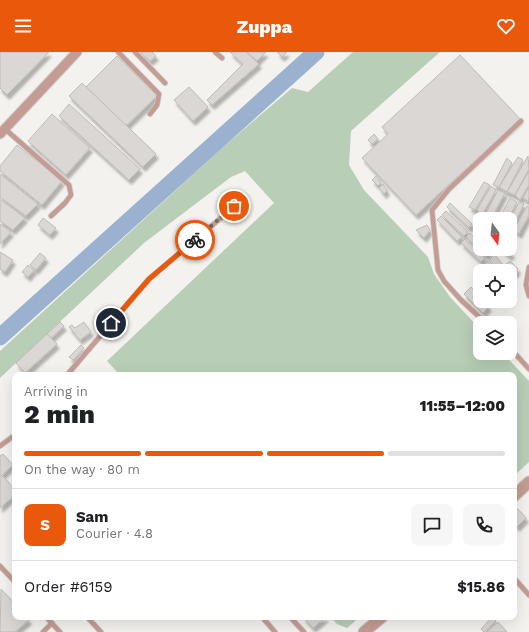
<!DOCTYPE html>
<html lang="en">
<head>
<meta charset="utf-8">
<style>
	body { margin:0; font-family:"Work Sans",sans-serif; background:#f6f6f6; color:#202124; height:100vh; display:flex; flex-direction:column; font-size:15px; white-space:nowrap }
	* { box-sizing:border-box; margin:0 }
	p { font-size:13px; color:#757577 }
	.icon { flex:none; width:22px; height:22px; fill:none; stroke:currentColor; stroke-width:2; stroke-linecap:round; stroke-linejoin:round }
	.map { position:relative; flex:1; overflow:hidden }
	.drawer { position:absolute; left:12px; top:320px; width:505px; height:248px; display:flex; flex-direction:column; background:#fff; border-radius:8px; box-shadow:0 4px 16px #0002 }
	.drawer>* { flex:none }
	.needle { width:26px; rotate:165deg }
	.buttons { position:absolute; left:473px; top:160px; display:grid; gap:8px }
	.buttons a { display:grid; place-items:center; width:44px; height:44px; border-radius:8px; background:#fff; box-shadow:0 4px 16px #0002; font-size:20px }
	.pin { position:absolute; display:grid; place-items:center; width:34px; height:34px; color:#fff; margin:-17px; border:2px solid #fff; border-radius:50%; box-shadow:0 1px 4px #0007 }
	.courier { position:absolute; display:grid; place-items:center; width:40px; height:40px; margin:-20px; border:3px solid #ea580c; border-radius:50%; background:#fff; color:#222; box-shadow:0 1px 5px #0007 }
	.head em { font-style:normal; font-weight:800 }
	.head div { display:flex; flex-direction:column-reverse }
	.head { display:flex; align-items:center; justify-content:space-between; height:68px; padding:0 12px }
	h1 { font-size:26px; font-weight:800; line-height:30px }
	.bar { display:grid; grid-template-columns:repeat(4,1fr); gap:6px 4px; align-content:center; height:48px; padding:0 12px }
	.bar i { height:5px; border-radius:3px; background:#e0e0e0 }
	.bar .active { background:#ea580c }
	.bar p { grid-column:span 4 }
	.line { display:flex; align-items:center; gap:10px; padding:0 12px; border-top:1px solid #e0e0e0 }
	.line div { flex:1 }
	.round { display:grid; place-items:center; flex:none; width:42px; height:42px; border-radius:8px; background:#f6f6f6 }
	header { display:flex; justify-content:space-between; align-items:center; height:52px; padding:0 12px; background:#ea580c; color:#fff; font-size:18px; font-weight:800 }
	.map>svg:first-child { display:block }
	.green { fill:#b8ceb6 }
	.lines { fill:none; stroke-linecap:round; stroke-linejoin:round }
	.river { stroke:#9ab2cf; stroke-width:17 }
	.building { fill:#dbd7d5; stroke:#bfbbb9; filter:url(#shadow) }
	.service-casing { stroke:#cfcdca; stroke-width:6 }
	.minor-casing { stroke:#cfcdca; stroke-width:11 }
	.tertiary-casing { stroke:#cfcdca; stroke-width:13 }
	.service { stroke:#c49c93; stroke-width:4.5 }
	.minor { stroke:#c49c93; stroke-width:9 }
	.tertiary { stroke:#c49c93; stroke-width:11 }
	.done { stroke:#6f6e6c; stroke-width:4; stroke-dasharray:0 7.2 }
	.route { stroke:#ea580c; stroke-width:5 }
</style>
</head>
<body>
<header><svg class="icon" aria-label="menu" viewBox="0 0 24 24"><path d="M4 6h16M4 12h16M4 18h16"/></svg>Zuppa<svg class="icon" aria-label="heart" viewBox="0 0 24 24"><path d="M12 20l-8-8c-3-5 5-10 8-4 3-6 11-1 8 4z"/></svg></header>
<div class="map">
<svg width="529" height="580" viewBox="0 0 529 580">
	<defs>
		<filter id="shadow"><feDropShadow dx="2.5" dy="4.5" stdDeviation="1" flood-color="#0004"/></filter>
	</defs>
	<rect width="100%" height="100%" fill="#f4f2ee"/>
	<!-- green -->
	<g class="green">
		<path d="M353,0H440L351,79L349,113L364,138L428,205L434,222L450,245L480,277V301H503L529,329V410L514,424V323H120L107,309L274,151L245,119L231,125L144,191L0,326V299L222,96L292,36L308,40Z"/>
		<path d="M330,565H360L347,576L337,572Z"/>
	</g>
	<g class="lines">
		<!-- river -->
		<path class="river" d="M0,285L316,0"/>
	</g>
	<!-- building -->
	<g class="building">
		<path d="M0,0H49L7,43L0,36Z"/>
		<path d="M140,0H152L156,4L150,9Z"/>
		<path d="M230,0H246L259,12L212,53L207,48L243,12Z"/>
		<path d="M247,0H266L257,9Z"/>
		<path d="M277,0H287L282,5Z"/>
		<path d="M460,3L520,67L416,163L362,106L388,82L382,75Z"/>
		<path d="M117,4L157,44L126,74L86,35Z"/>
		<path d="M82,31L156,102L143,115L69,44Z"/>
		<path d="M189,35L208,55L193,69L174,48Z"/>
		<path d="M69,52L140,117L129,128L59,64Z"/>
		<path d="M52,62L90,96L66,123L28,89Z"/>
		<path d="M374,82L378,87L372,92L368,88Z"/>
		<path d="M17,93L62,129L42,153L0,119V114Z"/>
		<path d="M528,104L529,117L515,143L507,140Z"/>
		<path d="M518,105L523,108L507,140L499,135Z"/>
		<path d="M507,106L512,111L499,135L493,133Z"/>
		<path d="M529,119V133L520,148L515,143Z"/>
		<path d="M0,122L38,152L26,164L0,145Z"/>
		<path d="M376,124L381,131L378,134L372,128Z"/>
		<path d="M484,130L490,133L475,158L469,155Z"/>
		<path d="M383,132L387,139L384,142L379,136Z"/>
		<path d="M491,134L496,138L482,163L477,158Z"/>
		<path d="M529,135V146L528,149L523,146Z"/>
		<path d="M498,138L505,141L491,167L485,163Z"/>
		<path d="M510,146L517,150L508,167H499Z"/>
		<path d="M0,147L25,166L13,178L0,169Z"/>
		<path d="M519,150L524,152L511,179L510,168Z"/>
		<path d="M450,151L472,172L469,176L447,155Z"/>
		<path d="M527,154L529,155V163L519,182L514,178Z"/>
		<path d="M446,159L468,180L464,184L442,163Z"/>
		<path d="M441,164L462,185L457,189L437,168Z"/>
		<path d="M43,166L56,176L50,183L38,173Z"/>
		<path d="M0,172L11,180L0,192Z"/>
		<path d="M427,173L430,178L424,186L416,178Z"/>
		<path d="M470,181L480,190V197H487L490,200L486,204L466,185Z"/>
		<path d="M465,187L485,206L481,210L461,191Z"/>
		<path d="M506,197L512,201L510,204L503,199Z"/>
		<path d="M0,200L13,208L5,220L0,217Z"/>
		<path d="M40,201L46,206L36,218L30,213Z"/>
		<path d="M494,202L508,219H500L489,209Z"/>
		<path d="M487,209L497,219H490L485,214Z"/>
		<path d="M510,209L518,217L515,222L506,212Z"/>
		<path d="M28,213L34,218L28,225L22,220Z"/>
		<path d="M471,235L480,245V249H484L489,255L483,261L464,242Z"/>
		<path d="M60,270L64,274L51,286L47,282Z"/>
		<path d="M84,270L91,280L80,288L69,275L72,273L75,276Z"/>
		<path d="M47,282L57,292L25,321L16,311Z"/>
		<path d="M81,293L84,296L73,308L69,305Z"/>
		<path d="M3,402L13,413L0,425V404Z"/>
		<path d="M3,424L15,438V443L0,456V427Z"/>
		<path d="M517,456L526,466L517,475L514,471V459Z"/>
		<path d="M1,537L15,552V565H27L29,568L15,580H0Z"/>
		<path d="M303,565H326L313,576Z"/>
		<path d="M492,565L496,569L484,580L481,577Z"/>
		<path d="M498,570L507,580H487Z"/>
	</g>
	<g class="lines">
		<!-- service casing -->
		<g class="service-casing">
			<g id="service">
				<path d="M118,0L159,42L157,53L150,62"/>
				<path d="M135,0L165,31"/>
				<path d="M215,0L222,6"/>
				<path d="M5,77L69,133L71,143L65,151L51,164"/>
				<path d="M529,215L526,233L529,244"/>
				<path d="M486,271L461,248L444,229L438,218L432,158L449,137L521,69"/>
				<path d="M510,296L529,317"/>
				<path d="M67,323L149,227L235,154"/>
				<path d="M0,394L15,383"/>
				<path d="M0,514L15,530"/>
				<path d="M514,526L529,543"/>
				<path d="M46,565L60,580"/>
				<path d="M87,565L101,580"/>
				<path d="M262,565L275,580"/>
				<path d="M290,565L304,580"/>
				<path d="M43,580L52,571"/>
			</g>
		</g>
		<!-- minor casing -->
		<g class="minor-casing">
			<path id="minor" d="M0,82L77,0"/>
		</g>
		<!-- tertiary casing -->
		<g class="tertiary-casing">
			<g id="tertiary">
				<path d="M514,444L529,430"/>
				<path d="M364,580L382,565"/>
			</g>
		</g>
		<!-- service -->
		<use href="#service" class="service"/>
		<!-- minor -->
		<use href="#minor" class="minor"/>
		<!-- tertiary -->
		<use href="#tertiary" class="tertiary"/>
	</g>
	<g class="lines">
		<!-- done -->
		<path class="done" d="M195,188L234,154"/>
		<!-- route -->
		<path class="route" d="M111,271L149,227L195,188"/>
	</g>
</svg>
<div class="buttons">
<a><svg class="needle" viewBox="-14 -14 28 28"><path d="M0-13l5 13h-10z" fill="#e53935"/><path d="M0 13l5-13h-10z" fill="#757577"/></svg></a>
<a><svg class="icon" aria-label="locate" viewBox="0 0 24 24"><circle cx="12" cy="12" r="6"/><path d="M12 2v4M12 18v4M2 12h4M18 12h4"/></svg></a>
<a><svg class="icon" aria-label="layers" viewBox="0 0 24 24"><path d="M12 4l9 5-9 5-9-5zM3 14l9 5 9-5"/></svg></a>
</div>
<div class="pin" style="left:234px;top:154px;background:#ea580c"><svg class="icon" aria-label="bag" viewBox="0 0 24 24"><path d="M5 8h14l-1 12H6zM9 8a3 3 0 0 1 6 0"/></svg></div>
<div class="pin" style="left:111px;top:271px;background:#1f2937"><svg class="icon" aria-label="home" viewBox="0 0 24 24"><path d="M3 11l9-7 9 7M6 9v11h12V9"/></svg></div>
<div class="courier" style="left:195px;top:188px"><svg class="icon" aria-label="bike" viewBox="0 0 24 24"><circle cx="6" cy="16" r="4"/><circle cx="18" cy="16" r="4"/><path d="M6 16l4-8h5l3 8M10 8l3 8H6M13 5h3"/></svg></div>
<section class="drawer">
<div class="head"><div><h1>2 min</h1><p>Arriving in</p></div><em>11:55–12:00</em></div>
<div class="bar"><i class="active"></i><i class="active"></i><i class="active"></i><i></i><p>On the way · 80 m</p></div>
<div class="line" style="height:72px"><b class="round" style="background:#ea580c;color:#fff">S</b><div><b>Sam</b><p>Courier · 4.8</p></div><a class="round"><svg class="icon" aria-label="chat" viewBox="0 0 24 24"><path d="M4 5h16v11H9l-5 4z"/></svg></a><a class="round"><svg class="icon" aria-label="phone" viewBox="0 0 24 24"><path d="M5 4h4l2 5-3 2q2 4 5 5l2-3 5 2v4C11 20 4 13 5 4z"/></svg></a></div>
<div class="line" style="height:52px"><div>Order #6159</div><b>$15.86</b></div>
</section>
</div>
</body>
</html>
